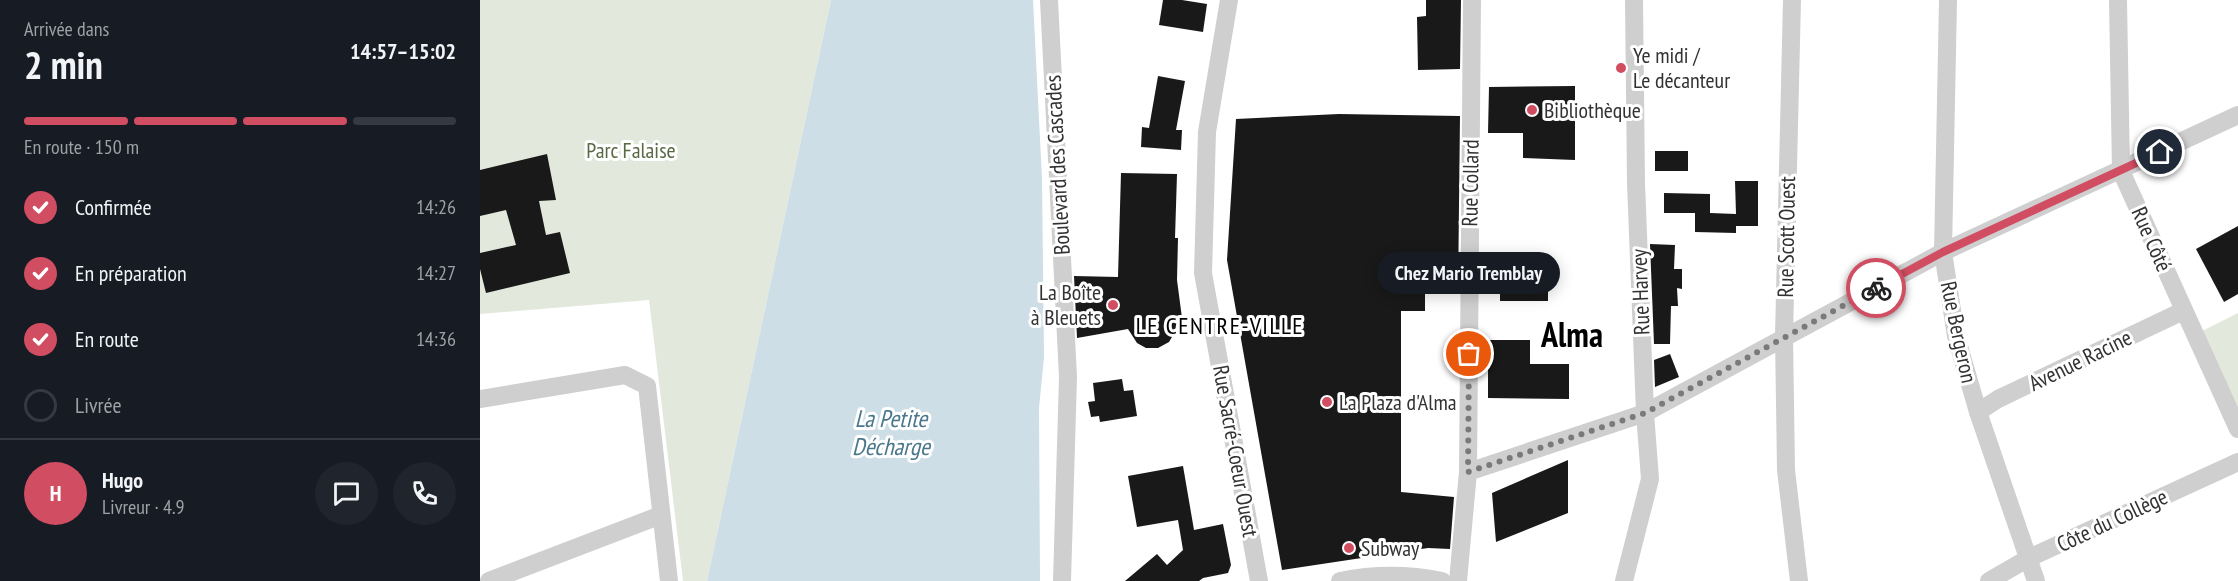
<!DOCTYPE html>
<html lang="fr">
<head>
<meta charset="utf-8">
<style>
	body { margin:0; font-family:"PT Sans Narrow",sans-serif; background:#20242c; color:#f1f3f6; height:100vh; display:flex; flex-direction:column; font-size:22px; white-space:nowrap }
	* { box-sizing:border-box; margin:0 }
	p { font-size:20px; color:#9ea1a6 }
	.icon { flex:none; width:33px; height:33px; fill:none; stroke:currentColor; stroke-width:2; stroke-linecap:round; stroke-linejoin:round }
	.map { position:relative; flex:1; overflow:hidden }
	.panel { display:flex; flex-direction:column; background:#171b24; width:480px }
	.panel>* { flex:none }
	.pin { position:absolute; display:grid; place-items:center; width:51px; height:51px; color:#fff; margin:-26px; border:3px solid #fff; border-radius:50%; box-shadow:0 2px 6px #0007 }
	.courier { position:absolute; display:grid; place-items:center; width:60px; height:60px; margin:-30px; border:4px solid #d14d62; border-radius:50%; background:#fff; color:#222; box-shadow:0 2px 8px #0007 }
	.bubble { position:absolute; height:42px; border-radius:21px; background:#171b24; box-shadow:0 3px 15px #0003; font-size:20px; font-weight:600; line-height:42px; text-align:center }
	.head em { font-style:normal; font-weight:600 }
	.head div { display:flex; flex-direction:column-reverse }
	.head { display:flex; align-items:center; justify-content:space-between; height:102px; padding:0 24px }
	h1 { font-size:39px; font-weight:600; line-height:45px }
	.bar { display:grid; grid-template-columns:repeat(4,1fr); gap:9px 6px; align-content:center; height:72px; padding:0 24px }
	.bar i { height:8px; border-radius:4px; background:#363941 }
	.bar .current { background:#d14d62 }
	.bar p { grid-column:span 4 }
	.line { display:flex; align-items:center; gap:15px; padding:0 24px; border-top:2px solid #363941 }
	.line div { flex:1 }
	.round { display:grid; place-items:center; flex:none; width:63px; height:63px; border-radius:32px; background:#20242c }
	ol { padding:0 24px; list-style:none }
	li { display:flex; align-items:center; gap:18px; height:66px }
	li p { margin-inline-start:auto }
	li .icon { padding:6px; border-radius:50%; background:#d14d62; color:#fff; stroke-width:4 }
	li:last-child { color:#9ea1a6 }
	li i { width:33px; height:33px; border:3px solid #363941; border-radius:50% }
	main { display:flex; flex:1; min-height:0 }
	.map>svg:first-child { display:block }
	.green { fill:#e3e8dd }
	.water { fill:#cddee6 }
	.building { fill:#191919 }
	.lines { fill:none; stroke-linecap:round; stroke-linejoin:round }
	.minor { stroke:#cfcfcf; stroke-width:18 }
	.done { stroke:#7a7a7a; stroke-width:6; stroke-dasharray:0 10.8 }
	.route { stroke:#d14d62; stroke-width:8 }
	.poi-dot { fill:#d14d62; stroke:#fff; stroke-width:2 }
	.labels { text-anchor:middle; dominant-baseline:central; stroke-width:6; stroke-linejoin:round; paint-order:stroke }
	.poi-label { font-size:22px; fill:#323232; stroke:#fff; text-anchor:start }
	.park-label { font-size:22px; fill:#596944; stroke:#fff }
	.street-label { font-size:22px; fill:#323232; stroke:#fff }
	.neighbourhood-label { font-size:24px; letter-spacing:1.5px; fill:#000; stroke:#fff }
	.water-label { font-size:24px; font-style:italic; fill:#49778b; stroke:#fff }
	.town-label { font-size:34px; font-weight:bold; fill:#000; stroke:#fff }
</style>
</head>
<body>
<main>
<section class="panel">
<div class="head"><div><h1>2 min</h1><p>Arrivée dans</p></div><em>14:57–15:02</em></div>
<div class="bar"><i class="current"></i><i class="current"></i><i class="current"></i><i></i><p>En route · 150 m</p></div>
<ol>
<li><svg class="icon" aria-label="check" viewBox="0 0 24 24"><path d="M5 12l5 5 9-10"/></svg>Confirmée<p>14:26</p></li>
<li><svg class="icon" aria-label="check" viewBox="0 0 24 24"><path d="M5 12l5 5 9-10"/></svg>En préparation<p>14:27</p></li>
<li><svg class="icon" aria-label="check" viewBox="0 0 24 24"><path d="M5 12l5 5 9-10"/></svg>En route<p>14:36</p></li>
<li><i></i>Livrée</li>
</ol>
<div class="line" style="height:108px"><b class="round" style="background:#d14d62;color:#fff">H</b><div><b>Hugo</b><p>Livreur · 4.9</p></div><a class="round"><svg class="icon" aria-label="chat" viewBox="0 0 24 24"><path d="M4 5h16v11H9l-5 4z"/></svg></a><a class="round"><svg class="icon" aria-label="phone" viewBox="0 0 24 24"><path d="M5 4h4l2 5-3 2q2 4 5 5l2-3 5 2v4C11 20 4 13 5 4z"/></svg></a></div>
</section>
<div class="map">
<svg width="1758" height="581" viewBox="0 0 1758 581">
	<rect width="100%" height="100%" fill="#fff"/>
	<!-- green -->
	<g class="green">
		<path d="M0,0H351L227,581H203L169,300L0,314Z"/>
		<path d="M1758,313V418L1720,332Z"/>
	</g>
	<!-- water -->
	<path class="water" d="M351,0H553L562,179L564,357L559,408L560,581H227Z"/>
	<!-- building -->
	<g class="building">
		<path d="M683,0H702L727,4L723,32L679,25Z"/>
		<path d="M946,0H981L980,69L938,70L937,17L946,16Z"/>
		<path d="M678,76L705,81L696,130H702L701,150L661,147L662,127L669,128Z"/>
		<path d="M1095,86V160L1043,158V133H1008L1009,87Z"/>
		<path d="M859,114L980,116L978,294H945V311H921V492L974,497L970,549L948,548L802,570L747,260L756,119Z"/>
		<rect x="1175" y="151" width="33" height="20"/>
		<path d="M67,154L76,200L59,201L66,235L80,232L90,273L6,293L0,269V253L36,245L26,210L0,216V170Z"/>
		<path d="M641,173L697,174L695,238H698L697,280L702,318H697L695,332L689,342L678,348H666L657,343L648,329L597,338L594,276L638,277Z"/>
		<path d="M1255,181H1278V226H1256V233L1215,232V213H1184V193L1230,194V213L1256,214Z"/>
		<path d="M1758,226V294L1744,302L1716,249Z"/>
		<path d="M1170,244L1195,245L1194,269H1202V289L1197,288L1198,306H1191L1190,344H1174Z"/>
		<rect x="1020" y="261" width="48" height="40"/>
		<path d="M1008,340H1050V364H1089V399L1008,398Z"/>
		<path d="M1190,354L1199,377L1175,387L1174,360Z"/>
		<path d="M642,379L644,391L653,390L657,416L620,422L619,416L611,417L608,402L615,401L613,383Z"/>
		<path d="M1088,460V513L1016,542L1012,493Z"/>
		<path d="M703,466L714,530L743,524L751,565L748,573L723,578L719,581H645L677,554L687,565L703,550L698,520L657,527L648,476Z"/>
	</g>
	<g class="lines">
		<!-- minor -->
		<g class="minor">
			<path d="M569,0L588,377L582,581"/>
			<path d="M749,0L727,132L723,273L779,581"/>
			<path d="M1312,0L1304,336L1306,470L1319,581"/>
			<path d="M1468,0L1463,252L1476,336L1498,412L1556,581"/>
			<path d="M1638,0L1641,171L1758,429"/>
			<path d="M0,399L145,375L167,386L189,581"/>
			<path d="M1498,412L1518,399L1703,311"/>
			<path d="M988,472L1165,413L1463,252L1758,115"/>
			<path d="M9,581L181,515"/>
			<path d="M860,581C894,574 928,574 962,581"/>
			<path d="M978,581L988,472L992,0"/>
			<path d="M1144,581L1170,479L1165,413L1156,183L1154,0"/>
			<path d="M1509,581L1547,559L1758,462"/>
		</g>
	</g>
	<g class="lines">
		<!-- done -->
		<path class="done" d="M989,354L988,472L1165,413L1396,288"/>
		<!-- route -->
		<path class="route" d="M1396,288L1463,252L1680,152"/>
	</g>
	<!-- markers -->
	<g class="poi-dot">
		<circle cx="1141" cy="68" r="6"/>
		<circle cx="1052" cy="110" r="6"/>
		<circle cx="633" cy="305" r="6"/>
		<circle cx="847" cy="402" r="6"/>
		<circle cx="869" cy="548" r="6"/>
	</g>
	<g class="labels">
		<!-- poi labels -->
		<g class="poi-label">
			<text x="1153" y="55">Ye midi /<tspan x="1153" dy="25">Le décanteur</tspan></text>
			<text x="1064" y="110">Bibliothèque</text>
			<text x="621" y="292" text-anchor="end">La Boîte<tspan x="621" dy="25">à Bleuets</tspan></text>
			<text x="859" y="402">La Plaza d'Alma</text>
			<text x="881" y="548">Subway</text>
		</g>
		<!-- park labels -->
		<g class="park-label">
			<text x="151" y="150">Parc Falaise</text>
		</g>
		<!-- street labels -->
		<g class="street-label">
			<text transform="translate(577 165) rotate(-93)">Boulevard des Cascades</text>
			<text transform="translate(990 183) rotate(-89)">Rue Collard</text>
			<text transform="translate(1306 237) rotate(-89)">Rue Scott Ouest</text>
			<text transform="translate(1672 239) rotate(66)">Rue Côté</text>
			<text transform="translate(1160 292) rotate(-92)">Rue Harvey</text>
			<text transform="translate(1479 332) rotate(78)">Rue Bergeron</text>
			<text transform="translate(1600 360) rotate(-26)">Avenue Racine</text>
			<text transform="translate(756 451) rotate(80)">Rue Sacré-Coeur Ouest</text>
			<text transform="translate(1632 520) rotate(-25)">Côte du Collège</text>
		</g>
		<!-- neighbourhood labels -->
		<g class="neighbourhood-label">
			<text x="740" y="325">LE CENTRE-VILLE</text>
		</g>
		<!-- water labels -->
		<g class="water-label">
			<text x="411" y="418">La Petite<tspan x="411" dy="28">Décharge</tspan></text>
		</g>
		<!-- town labels -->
		<g class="town-label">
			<text x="1092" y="334">Alma</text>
		</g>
	</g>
</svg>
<div class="pin" style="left:989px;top:354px;background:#ea580c"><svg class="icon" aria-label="bag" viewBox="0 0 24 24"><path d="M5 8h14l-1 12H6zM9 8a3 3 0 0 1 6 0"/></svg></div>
<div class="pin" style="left:1680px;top:152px;background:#1f2937"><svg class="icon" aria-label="home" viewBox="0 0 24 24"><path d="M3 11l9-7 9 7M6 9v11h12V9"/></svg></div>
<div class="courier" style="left:1396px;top:288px"><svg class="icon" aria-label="bike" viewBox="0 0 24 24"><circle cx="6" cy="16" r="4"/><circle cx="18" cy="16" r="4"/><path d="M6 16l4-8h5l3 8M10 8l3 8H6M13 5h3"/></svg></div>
<div class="bubble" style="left:897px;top:252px;width:183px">Chez Mario Tremblay</div>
</div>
</main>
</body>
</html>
